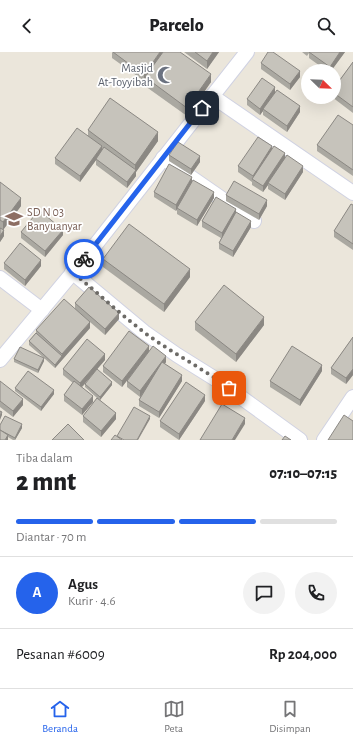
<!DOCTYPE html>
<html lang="id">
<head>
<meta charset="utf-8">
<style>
	body { margin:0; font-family:"Alegreya Sans",sans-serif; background:#f2f2f2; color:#202124; height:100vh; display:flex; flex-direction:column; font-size:15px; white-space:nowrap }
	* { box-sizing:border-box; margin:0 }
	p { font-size:13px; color:#757577 }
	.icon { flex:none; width:22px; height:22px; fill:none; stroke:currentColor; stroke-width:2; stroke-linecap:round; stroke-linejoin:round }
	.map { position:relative; height:388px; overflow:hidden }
	.sheet { display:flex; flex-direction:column; background:#fff; flex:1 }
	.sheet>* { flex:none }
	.needle { width:26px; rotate:113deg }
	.fabs { position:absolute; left:301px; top:12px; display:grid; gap:8px }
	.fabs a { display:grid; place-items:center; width:40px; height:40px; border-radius:50%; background:#fff; box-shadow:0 4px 16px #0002; font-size:20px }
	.pin { position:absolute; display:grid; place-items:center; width:34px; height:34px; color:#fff; margin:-17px; border-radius:8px; box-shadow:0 2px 6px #0006 }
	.courier { position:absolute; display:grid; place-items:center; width:40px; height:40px; margin:-20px; border:3px solid #2563eb; border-radius:50%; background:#fff; color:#222; box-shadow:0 1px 5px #0007 }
	.summary em { font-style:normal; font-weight:800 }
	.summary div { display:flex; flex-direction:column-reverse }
	.summary { display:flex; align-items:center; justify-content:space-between; height:68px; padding:0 16px }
	h1 { font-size:26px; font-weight:800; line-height:30px }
	.bar { display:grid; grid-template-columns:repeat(4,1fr); gap:6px 4px; align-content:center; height:48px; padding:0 16px }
	.bar i { height:5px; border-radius:3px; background:#e0e0e0 }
	.bar .on { background:#2563eb }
	.bar p { grid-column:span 4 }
	.line { display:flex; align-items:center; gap:10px; padding:0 16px; border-top:1px solid #e0e0e0 }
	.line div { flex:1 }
	.round { display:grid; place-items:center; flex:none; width:42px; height:42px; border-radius:21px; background:#f2f2f2 }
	header { display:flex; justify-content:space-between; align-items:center; height:52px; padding:0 16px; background:#fff; font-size:18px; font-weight:800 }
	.menu { display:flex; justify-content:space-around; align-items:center; height:56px; border-top:1px solid #e0e0e0; background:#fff; font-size:11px; color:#757577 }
	.menu a { display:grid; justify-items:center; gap:2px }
	.menu .on { color:#2563eb }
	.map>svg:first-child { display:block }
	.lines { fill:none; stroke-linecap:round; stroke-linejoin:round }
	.minor-casing { stroke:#d0d2e2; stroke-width:16 }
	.minor { stroke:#fff; stroke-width:14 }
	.wall { fill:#aaa8a1 }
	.shaded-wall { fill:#8b8883 }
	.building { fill:#c6c3bb; stroke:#8b8883 }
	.done { stroke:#6d6b67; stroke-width:4; stroke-dasharray:0 7.2 }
	.route { stroke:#2563eb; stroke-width:5 }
	.labels { text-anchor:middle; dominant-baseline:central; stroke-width:3.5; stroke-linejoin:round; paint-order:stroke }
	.worship-label { font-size:12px; fill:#5b616d; stroke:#fff; text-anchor:end }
	.education-label { font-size:12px; fill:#785e54; stroke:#fff; text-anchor:start }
</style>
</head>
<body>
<header><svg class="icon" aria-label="back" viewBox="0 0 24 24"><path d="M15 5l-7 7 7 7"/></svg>Parcelo<svg class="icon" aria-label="search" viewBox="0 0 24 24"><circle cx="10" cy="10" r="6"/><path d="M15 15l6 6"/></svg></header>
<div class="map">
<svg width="353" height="388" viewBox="0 0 353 388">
	<rect width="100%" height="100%" fill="#ebe6db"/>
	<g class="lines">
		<!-- minor casing -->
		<g class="minor-casing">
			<g id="minor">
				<path d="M212,44L353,141"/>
				<path d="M163,106L254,169"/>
				<path d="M72,220L144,280L177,303L217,328L300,388"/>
				<path d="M0,226L42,258"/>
				<path d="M0,308L89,201L247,0"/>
				<path d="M324,388L353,345"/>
			</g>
		</g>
		<!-- minor -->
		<use href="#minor" class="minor"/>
	</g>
	<!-- wall -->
	<g class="wall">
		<path d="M112,0L211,30L187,64L145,34V27L144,29L112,6Z"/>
		<path d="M184,0H219L207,17Z"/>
		<path d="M302,0H345L331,19H327L309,6V1L307,4Z"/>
		<path d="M353,10V61L332,45H334V36Z"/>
		<path d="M261,11L300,25L290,38L261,17Z"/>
		<path d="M275,40L300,60L287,80L263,63V59L260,63L247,53V47Z"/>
		<path d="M353,73V124L317,99V93Z"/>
		<path d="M88,78L158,89L136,120V124L127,136L96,113V108L80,130L55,112V106L88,84Z"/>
		<path d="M272,97L303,120L285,148L268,137V133L263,140L252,133V130L238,120V114Z"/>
		<path d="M169,103L200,110L191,123L169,109Z"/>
		<path d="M0,130L21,154L3,178L4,184L0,190Z"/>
		<path d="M192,131L214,146L197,174L177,162V157L176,159L154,145V140Z"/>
		<path d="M226,143L267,154L259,168L226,149Z"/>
		<path d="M353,153V198L334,185V179Z"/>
		<path d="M236,161L251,175L233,205L219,197V191L221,186L202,175V169Z"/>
		<path d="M21,180L63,183L45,205L21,186Z"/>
		<path d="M103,207L190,225L164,260L103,215Z"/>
		<path d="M4,211L41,214L25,234L4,217Z"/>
		<path d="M75,251L119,267L105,283L75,257Z"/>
		<path d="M195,270L264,273L236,310L195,278Z"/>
		<path d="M90,276L55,316L44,306V309L38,321L14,310V307L44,306L29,293V289L36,281V278Z"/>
		<path d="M353,285V323L346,332L331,322V316Z"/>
		<path d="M149,299L166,310L165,312L182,329L159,366L139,354V348L140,345L127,335V329L139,313L122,335L103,320V314Z"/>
		<path d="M105,308L85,331L112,333L100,348L116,367L101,385L83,370V364L97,346L85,335V332L82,335L93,350L82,363L64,349V343L73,331L63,323V317Z"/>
		<path d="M322,319L300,354L270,335V329Z"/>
		<path d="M0,329L23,353L13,365L0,355Z"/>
		<path d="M15,336L54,342L41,359L15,339Z"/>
		<path d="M205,349L179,388L160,375V369Z"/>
		<path d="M0,373L22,376L15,388H13L8,385V388Z"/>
	</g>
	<!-- shaded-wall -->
	<g class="shaded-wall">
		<path d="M160,0H164L145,25V27L144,29V23Z"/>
		<path d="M213,0H219L207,17V9Z"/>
		<path d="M340,0H345L331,19H330V15Z"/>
		<path d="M300,19V25L290,38V32Z"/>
		<path d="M211,22V30L187,64V56Z"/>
		<path d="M275,35V41L263,57V59L260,63V57Z"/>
		<path d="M300,54V60L287,80V74Z"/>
		<path d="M158,80V89L136,120V124L127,136V130L135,119V113Z"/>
		<path d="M102,94V100L80,130V124Z"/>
		<path d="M272,94V100L253,128V124Z"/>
		<path d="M285,101V107L268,131V133L263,140V134Z"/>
		<path d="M200,104V110L191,123V117Z"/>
		<path d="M303,114V120L285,148V142Z"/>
		<path d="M192,125V131L176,159V153Z"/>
		<path d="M214,140V146L197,174V168Z"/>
		<path d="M21,146V154L3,178V170Z"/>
		<path d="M267,148V154L259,168V162Z"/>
		<path d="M236,157V163L222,187V181Z"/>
		<path d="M251,169V175L233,205V199Z"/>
		<path d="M4,178V184L0,190V184Z"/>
		<path d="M63,178V183L45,205V199Z"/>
		<path d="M41,208V214L25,234V228Z"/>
		<path d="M190,217V225L164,260V252Z"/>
		<path d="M119,261V267L105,283V277Z"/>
		<path d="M264,265V273L236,310V302Z"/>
		<path d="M90,270V276L55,316V313L62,304V302Z"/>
		<path d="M149,294V300L122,335V329Z"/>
		<path d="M105,302V308L80,337V331Z"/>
		<path d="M166,304V310L140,345V339Z"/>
		<path d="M44,306V309L38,321V318Z"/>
		<path d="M322,313V319L300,354V348Z"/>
		<path d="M353,317V323L346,332V326Z"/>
		<path d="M182,323V329L159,366V360Z"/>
		<path d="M112,330V333L100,348V345Z"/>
		<path d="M54,338V342L41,359V355Z"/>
		<path d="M205,343V349L179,388V382Z"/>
		<path d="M93,344V350L82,363V357Z"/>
		<path d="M23,347V353L13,365V359Z"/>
		<path d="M2,360V363L0,368V364Z"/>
		<path d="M116,361V367L101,385V379Z"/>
		<path d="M150,364V367L138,388H137Z"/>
		<path d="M245,366V372L235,388H232Z"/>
		<path d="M22,372V376L15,388V386Z"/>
		<path d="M8,383V388H5Z"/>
	</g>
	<!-- building -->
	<g class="building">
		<path d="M113,0H160L144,23Z"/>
		<path d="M163,0H180L211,22L187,56L145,25Z"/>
		<path d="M195,0H213L207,9Z"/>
		<path d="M268,0H273L300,19L290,32L261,11Z"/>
		<path d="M309,0H340L330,15Z"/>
		<path d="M353,10V55L334,41V36Z"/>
		<path d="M262,26L275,35L260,57L247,47Z"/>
		<path d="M277,38L300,54L287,74L263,57Z"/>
		<path d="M110,46L158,80L135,113L88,78Z"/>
		<path d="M338,63L353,73V118L317,93Z"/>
		<path d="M77,76L102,94L80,124L55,106Z"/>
		<path d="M258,85L272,94L253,124L238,114Z"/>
		<path d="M178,90L200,104L191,117L169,103Z"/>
		<path d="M274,94L285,101L263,134L252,127Z"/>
		<path d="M104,95L136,118L127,130L96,107Z"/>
		<path d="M287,103L303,114L285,142L268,131Z"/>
		<path d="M169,112L192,125L176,153L154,140Z"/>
		<path d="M193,128L214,140L197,168L177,156Z"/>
		<path d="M234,129L267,148L259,162L226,143Z"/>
		<path d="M0,130L21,146L3,170L0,168Z"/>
		<path d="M216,145L236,157L222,181L202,169Z"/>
		<path d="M351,152L353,153V192L334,179Z"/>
		<path d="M39,158L63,178L45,199L21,180Z"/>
		<path d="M236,160L251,169L233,199L219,191Z"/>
		<path d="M129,172L190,217L164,252L103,207Z"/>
		<path d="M0,176L4,178L0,184Z"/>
		<path d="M20,191L41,208L25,228L4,211Z"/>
		<path d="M224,233L264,265L236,302L195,270Z"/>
		<path d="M89,235L119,261L105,277L75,251Z"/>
		<path d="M64,247L90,270L62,302L36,278Z"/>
		<path d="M129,279L149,294L122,329L103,314Z"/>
		<path d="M36,281L62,304L55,313L29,289Z"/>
		<path d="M353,285V317L346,326L331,316Z"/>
		<path d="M87,287L105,302L80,331L63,317Z"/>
		<path d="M153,294L166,304L140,339L127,329Z"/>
		<path d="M292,294L322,313L300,348L270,329Z"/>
		<path d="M20,295L44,306L38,318L14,307Z"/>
		<path d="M162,310L182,323L159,360L139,348Z"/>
		<path d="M97,317L112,330L100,345L85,332Z"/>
		<path d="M28,319L54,338L41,355L15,336Z"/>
		<path d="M0,329L23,347L13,359L0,349Z"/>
		<path d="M74,329L93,344L82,357L64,343Z"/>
		<path d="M186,330L205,343L179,382L160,369Z"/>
		<path d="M97,346L116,361L101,379L83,364Z"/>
		<path d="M222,352L245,366L232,388H200Z"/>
		<path d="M134,355L150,364L137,388H124L117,384Z"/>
		<path d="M0,359L2,360L0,364Z"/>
		<path d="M344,363L353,369V388H328Z"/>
		<path d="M5,364L22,372L15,386L0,378V373Z"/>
		<path d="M68,372L84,388H52Z"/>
		<path d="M0,378L8,383L5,388H0Z"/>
		<path d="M115,383L122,388H111Z"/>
		<path d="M285,384L291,388H282Z"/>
	</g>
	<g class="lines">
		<!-- done -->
		<path class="done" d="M84,207L72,220C97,240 120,262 145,281C172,301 202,316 229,336"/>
		<!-- route -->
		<path class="route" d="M84,207L202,56"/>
	</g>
	<!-- icons -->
	<defs>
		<g id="mosque-bare" transform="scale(1.38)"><path d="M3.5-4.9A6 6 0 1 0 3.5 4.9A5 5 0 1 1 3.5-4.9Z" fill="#6b7280" stroke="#fff" stroke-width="2.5" paint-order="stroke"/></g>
		<g id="school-bare" transform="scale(1.38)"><path d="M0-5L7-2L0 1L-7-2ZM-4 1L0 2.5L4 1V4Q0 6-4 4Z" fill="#8d6e63" stroke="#fff" stroke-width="2.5" paint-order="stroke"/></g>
	</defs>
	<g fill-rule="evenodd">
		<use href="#mosque-bare" x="166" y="23"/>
		<use href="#school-bare" x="14" y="167"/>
	</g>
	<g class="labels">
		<!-- worship labels -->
		<g class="worship-label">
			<text x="153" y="16">Masjid<tspan x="153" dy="14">At-Toyyibah</tspan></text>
		</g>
		<!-- education labels -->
		<g class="education-label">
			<text x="27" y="160">SD N 03<tspan x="27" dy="14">Banyuanyar</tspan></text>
		</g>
	</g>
</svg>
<div class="fabs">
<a><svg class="needle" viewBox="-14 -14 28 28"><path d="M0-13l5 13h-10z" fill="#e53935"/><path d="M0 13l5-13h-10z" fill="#757577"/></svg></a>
</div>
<div class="pin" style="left:229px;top:336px;background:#ea580c"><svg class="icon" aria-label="bag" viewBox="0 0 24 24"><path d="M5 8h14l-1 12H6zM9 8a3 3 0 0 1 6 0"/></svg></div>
<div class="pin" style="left:202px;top:56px;background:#1f2937"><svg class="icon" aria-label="home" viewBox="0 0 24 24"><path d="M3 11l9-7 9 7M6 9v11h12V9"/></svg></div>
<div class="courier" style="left:84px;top:207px"><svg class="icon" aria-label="bike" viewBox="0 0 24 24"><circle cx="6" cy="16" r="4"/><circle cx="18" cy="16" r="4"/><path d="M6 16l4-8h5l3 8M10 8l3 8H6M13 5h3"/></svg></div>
</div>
<section class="sheet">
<div class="summary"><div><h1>2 mnt</h1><p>Tiba dalam</p></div><em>07:10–07:15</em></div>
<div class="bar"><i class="on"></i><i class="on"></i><i class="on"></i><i></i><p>Diantar · 70 m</p></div>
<div class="line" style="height:72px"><b class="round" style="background:#2563eb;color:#fff">A</b><div><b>Agus</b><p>Kurir · 4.6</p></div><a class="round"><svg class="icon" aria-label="chat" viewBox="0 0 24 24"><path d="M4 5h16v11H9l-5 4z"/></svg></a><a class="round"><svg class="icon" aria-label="phone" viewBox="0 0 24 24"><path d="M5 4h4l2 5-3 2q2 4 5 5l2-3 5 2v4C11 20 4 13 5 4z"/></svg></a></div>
<div class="line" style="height:52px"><div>Pesanan #6009</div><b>Rp 204,000</b></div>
</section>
<nav class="menu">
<a class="on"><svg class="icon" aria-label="home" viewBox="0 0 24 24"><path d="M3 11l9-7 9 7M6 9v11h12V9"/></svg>Beranda</a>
<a><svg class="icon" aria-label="map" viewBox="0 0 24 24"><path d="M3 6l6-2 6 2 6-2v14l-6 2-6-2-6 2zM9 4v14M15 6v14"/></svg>Peta</a>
<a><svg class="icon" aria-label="saved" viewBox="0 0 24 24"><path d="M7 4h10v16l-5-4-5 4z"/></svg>Disimpan</a>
</nav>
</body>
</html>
